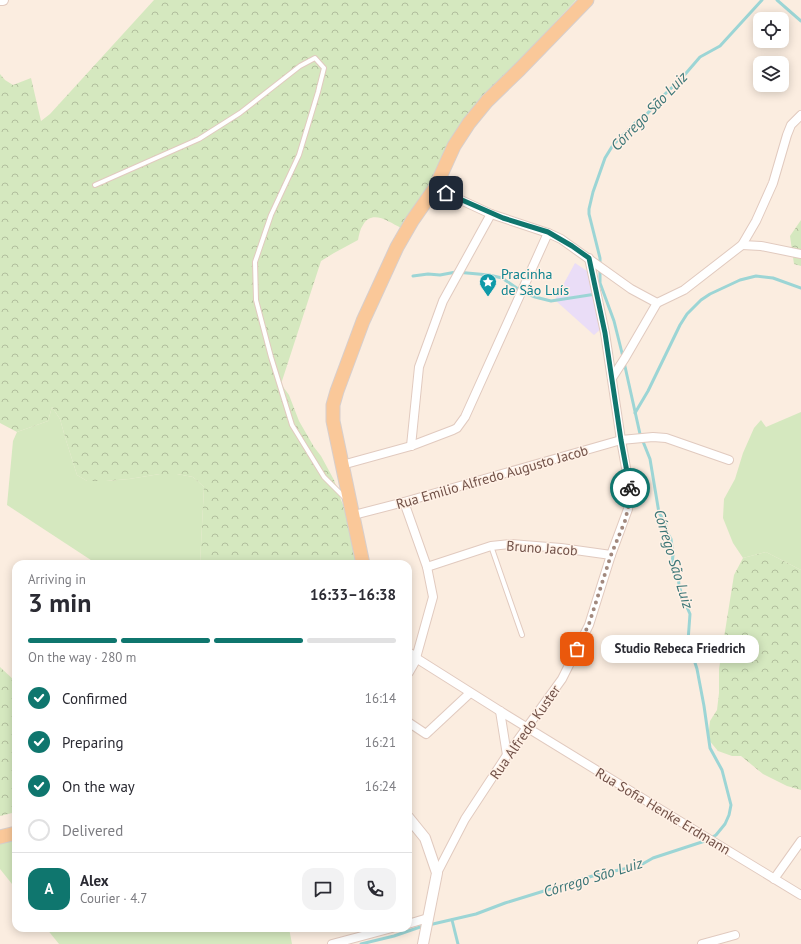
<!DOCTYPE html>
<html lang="en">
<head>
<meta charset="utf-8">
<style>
	body { margin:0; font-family:"PT Sans",sans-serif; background:#f2f2f3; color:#2b2b33; height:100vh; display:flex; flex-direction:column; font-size:15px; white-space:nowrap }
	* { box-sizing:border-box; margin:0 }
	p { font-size:13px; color:#7c7c81 }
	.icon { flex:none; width:22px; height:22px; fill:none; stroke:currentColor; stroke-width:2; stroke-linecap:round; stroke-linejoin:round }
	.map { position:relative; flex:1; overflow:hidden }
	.panel { position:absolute; left:12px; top:560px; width:400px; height:372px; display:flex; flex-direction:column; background:#fff; border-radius:12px; box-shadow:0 2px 10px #0003 }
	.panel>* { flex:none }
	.tools { position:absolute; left:753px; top:12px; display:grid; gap:8px }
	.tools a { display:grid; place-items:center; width:36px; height:36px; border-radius:8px; background:#fff; box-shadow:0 2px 10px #0003; font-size:20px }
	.pin { position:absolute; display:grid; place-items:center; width:34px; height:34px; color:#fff; margin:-17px; border-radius:8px; box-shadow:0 2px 6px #0006 }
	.courier { position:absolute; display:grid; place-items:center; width:40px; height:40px; margin:-20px; border:3px solid #0f766e; border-radius:50%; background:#fff; color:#222; box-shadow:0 1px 5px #0007 }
	.bubble { position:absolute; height:28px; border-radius:12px; background:#fff; box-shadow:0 2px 10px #0003; font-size:13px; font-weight:800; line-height:28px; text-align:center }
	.overview em { font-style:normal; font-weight:800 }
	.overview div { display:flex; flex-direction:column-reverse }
	.overview { display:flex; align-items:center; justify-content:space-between; height:68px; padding:0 16px }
	h1 { font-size:26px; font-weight:800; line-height:30px }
	.bar { display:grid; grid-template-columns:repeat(4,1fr); gap:6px 4px; align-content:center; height:48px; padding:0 16px }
	.bar i { height:5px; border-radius:3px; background:#e1e1e2 }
	.bar .active { background:#0f766e }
	.bar p { grid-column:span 4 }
	.line { display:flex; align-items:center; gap:10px; padding:0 16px; border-top:1px solid #e1e1e2 }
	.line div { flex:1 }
	.round { display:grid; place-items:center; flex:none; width:42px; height:42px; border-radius:12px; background:#f2f2f3 }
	ol { padding:0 16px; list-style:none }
	li { display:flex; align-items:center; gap:12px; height:44px }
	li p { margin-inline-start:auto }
	li .icon { padding:4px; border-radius:50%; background:#0f766e; color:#fff; stroke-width:4 }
	li:last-child { color:#7c7c81 }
	li i { width:22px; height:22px; border:2px solid #e1e1e2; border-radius:50% }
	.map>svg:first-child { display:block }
	.education { fill:#eaddf7 }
	.grass { fill:#d5e8bf }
	.forest { fill:url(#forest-crowns) }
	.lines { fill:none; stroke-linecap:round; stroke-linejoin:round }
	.stream { stroke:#9cd5d5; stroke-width:3 }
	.service-casing { stroke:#e1cabf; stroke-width:6 }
	.minor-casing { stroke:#e1cabf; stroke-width:10 }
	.tertiary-casing { stroke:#e1cabf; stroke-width:12 }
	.primary-casing { stroke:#d7cecc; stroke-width:15 }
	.service { stroke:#fff; stroke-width:4 }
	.minor { stroke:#fff; stroke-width:8 }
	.tertiary { stroke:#fff; stroke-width:10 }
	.primary { stroke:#fac899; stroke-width:13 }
	.done { stroke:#a1887d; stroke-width:4; stroke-dasharray:0 7.2 }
	.route { stroke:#0f766e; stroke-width:5 }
	.labels { text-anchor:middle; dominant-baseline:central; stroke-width:3; stroke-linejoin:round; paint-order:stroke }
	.culture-label { font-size:14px; fill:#0d838f; stroke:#fff1e6; text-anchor:start }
	.street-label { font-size:14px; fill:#715148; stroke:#fff1e6 }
	.water-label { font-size:15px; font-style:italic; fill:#3c7677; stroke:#fff1e6 }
</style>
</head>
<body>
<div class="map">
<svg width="801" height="944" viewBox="0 0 801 944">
	<defs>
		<pattern id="forest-crowns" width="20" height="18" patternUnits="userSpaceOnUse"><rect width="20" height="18" fill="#d5e8bf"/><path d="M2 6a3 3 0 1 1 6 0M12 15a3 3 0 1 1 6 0" fill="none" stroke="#b1be9d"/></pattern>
	</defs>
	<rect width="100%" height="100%" fill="#fbede0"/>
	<!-- education -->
	<path class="education" d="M575,263L587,271L604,326L594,335L555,300Z"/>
	<!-- grass -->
	<g class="grass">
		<path d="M52,407L60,419L65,437L77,475L87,481H106L129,479L160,474H177L193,477L204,487L200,564H97L7,505L13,441L17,432L48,421Z"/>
		<path d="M801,412V570L766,552L743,558L733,543L723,518L724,499L735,479L743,453L754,428L761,420L766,427Z"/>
		<path d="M16,827V889L0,869V832Z"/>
		<path d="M46,928H289L292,944H59Z"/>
	</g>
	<!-- forest -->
	<g class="forest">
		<path d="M154,0H576L474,109L445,167L401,228C389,222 372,209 363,225C360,229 359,235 358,240L334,253L321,261L281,384L289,395L299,421L314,447L321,456L334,480L341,500L356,534L363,564H200L204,487L193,477L177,474H160L129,479L106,481H87L77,475L65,437L60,419L52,407L48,421L17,432L0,423V74L5,80L13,85L31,78L41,121L50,114Z"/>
		<path d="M801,220V266L794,264L790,236Z"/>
		<path d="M766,552L801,570V790L787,786L763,774L741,756H732L718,751L708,739L710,721L717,710L719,693V669L734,575L743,558Z"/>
		<path d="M0,667L16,682V812L0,816Z"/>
	</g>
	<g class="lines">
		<!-- stream -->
		<g class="stream">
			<path d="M777,0L801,21"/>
			<path d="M413,276L428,274L440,275L456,272L489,275L502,278L521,291L535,297L551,301L596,294"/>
			<path d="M623,357L614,321L600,283V258L589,214V209L593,192L605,158L613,145L635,123L646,115L665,94L681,79L700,57L720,46L762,0"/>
			<path d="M635,413L648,391L680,325L687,314L701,300L710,294L740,280L756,276L773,278L801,288"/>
			<path d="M452,920L458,944"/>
			<path d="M361,944L394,936L420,927L476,914L505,903L599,874L639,866L653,858L708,840L716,835L725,824L729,815L731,805L722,770L710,748L704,706L697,669L688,641L690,614L682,596L679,585L678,575L672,563L673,555L671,539L668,534L665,522L659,513L650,459L640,434L624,362"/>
		</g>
		<!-- service casing -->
		<g class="service-casing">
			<g id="service">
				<path d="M95,185L199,139L240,113L300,66L315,58L324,68L318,92L299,155L271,215L255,262L256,300L271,357L292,425L324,477L345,498"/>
				<path d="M491,546L522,635"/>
			</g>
		</g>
		<!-- minor casing -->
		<g class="minor-casing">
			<g id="minor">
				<path d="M435,188L491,214L548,233L561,239L631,289L657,303L684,290L742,245L756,221L773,183L787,135L791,125L801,115"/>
				<path d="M742,245L761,246L801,254"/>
				<path d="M612,378L625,358L657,303"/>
				<path d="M411,446L419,367L443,301L491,214"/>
				<path d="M342,465L411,446L453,430L457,428L465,417L548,233"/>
				<path d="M404,502L427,567L433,597L416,658L500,711L699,833L801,895"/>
				<path d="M354,515L404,502L621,440L653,437L666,438L729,460"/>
				<path d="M427,567L491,546L511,544L561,548L611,555"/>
				<path d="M500,711L507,755"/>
				<path d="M408,722L426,734L470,693"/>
				<path d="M437,873L465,819L507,755L562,679L589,625L611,555L628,509L630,490L621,440L605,333L589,258"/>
				<path d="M774,879L801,841"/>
				<path d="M408,924L428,918"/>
				<path d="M332,944L392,928"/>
				<path d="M702,944L735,935"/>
			</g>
		</g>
		<!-- tertiary casing -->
		<g class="tertiary-casing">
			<g id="tertiary">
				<path d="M0,0H3"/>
				<path d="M408,653L416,658L408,672"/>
				<path d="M408,817L425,838L437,873L423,944"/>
			</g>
		</g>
		<!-- primary casing -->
		<g class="primary-casing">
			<g id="primary">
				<path d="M363,564L333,421V405L337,391L363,321L397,247L412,221L435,188L454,146L469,123L487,101L520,69L587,0"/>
				<path d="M0,837L16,833"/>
			</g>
		</g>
		<!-- service -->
		<use href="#service" class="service"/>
		<!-- minor -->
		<use href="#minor" class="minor"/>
		<!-- tertiary -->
		<use href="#tertiary" class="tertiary"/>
		<!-- primary -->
		<use href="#primary" class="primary"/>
	</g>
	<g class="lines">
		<!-- done -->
		<path class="done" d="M577,649L589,624L611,555L625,521L630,500V488"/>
		<!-- route -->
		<path class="route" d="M446,193L503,218L548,232L572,246L589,258L605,333L621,440L630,488"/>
	</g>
	<!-- icons -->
	<defs>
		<g id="sight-pin" transform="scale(0.9)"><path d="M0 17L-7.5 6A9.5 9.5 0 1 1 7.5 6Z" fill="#0f9aa8" stroke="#fff1e6"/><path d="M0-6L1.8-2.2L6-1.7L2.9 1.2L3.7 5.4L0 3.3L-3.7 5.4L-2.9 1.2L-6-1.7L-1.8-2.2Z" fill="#fff"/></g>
	</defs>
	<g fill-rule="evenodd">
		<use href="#sight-pin" x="488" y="282"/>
	</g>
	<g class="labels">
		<!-- culture labels -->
		<g class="culture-label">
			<text x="501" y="274">Pracinha<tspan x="501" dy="16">de São Luís</tspan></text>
		</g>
		<!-- street labels -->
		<g class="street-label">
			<text transform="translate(492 477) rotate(-16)">Rua Emilio Alfredo Augusto Jacob</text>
			<text transform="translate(542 548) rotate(4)">Bruno Jacob</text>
			<text transform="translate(525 732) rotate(-55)">Rua Alfredo Kuster</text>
			<text transform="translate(663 811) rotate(31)">Rua Sofia Henke Erdmann</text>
		</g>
		<!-- water labels -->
		<g class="water-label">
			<text transform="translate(649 111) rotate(-46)">Córrego São Luiz</text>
			<text transform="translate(674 559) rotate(73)">Córrego São Luiz</text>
			<text transform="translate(593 877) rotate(-17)">Córrego São Luiz</text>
		</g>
	</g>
</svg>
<div class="tools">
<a><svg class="icon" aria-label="locate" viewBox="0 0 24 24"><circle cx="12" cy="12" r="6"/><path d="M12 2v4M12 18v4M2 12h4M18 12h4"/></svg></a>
<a><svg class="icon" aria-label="layers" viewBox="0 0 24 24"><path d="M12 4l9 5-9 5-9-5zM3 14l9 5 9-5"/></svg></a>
</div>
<div class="pin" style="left:577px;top:649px;background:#ea580c"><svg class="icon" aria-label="bag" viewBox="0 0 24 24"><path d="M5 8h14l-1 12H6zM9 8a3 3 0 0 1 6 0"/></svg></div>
<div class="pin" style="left:446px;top:193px;background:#1f2937"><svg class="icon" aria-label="home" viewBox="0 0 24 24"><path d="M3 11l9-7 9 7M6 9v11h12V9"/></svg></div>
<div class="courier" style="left:630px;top:488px"><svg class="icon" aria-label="bike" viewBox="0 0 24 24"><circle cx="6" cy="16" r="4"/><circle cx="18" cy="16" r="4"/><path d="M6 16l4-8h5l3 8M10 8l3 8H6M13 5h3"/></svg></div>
<div class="bubble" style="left:601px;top:635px;width:158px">Studio Rebeca Friedrich</div>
<section class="panel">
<div class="overview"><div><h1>3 min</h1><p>Arriving in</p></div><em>16:33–16:38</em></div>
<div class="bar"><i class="active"></i><i class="active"></i><i class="active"></i><i></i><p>On the way · 280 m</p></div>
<ol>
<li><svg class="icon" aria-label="check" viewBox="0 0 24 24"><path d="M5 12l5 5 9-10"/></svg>Confirmed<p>16:14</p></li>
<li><svg class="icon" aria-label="check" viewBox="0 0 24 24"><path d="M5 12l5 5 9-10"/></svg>Preparing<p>16:21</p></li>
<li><svg class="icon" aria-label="check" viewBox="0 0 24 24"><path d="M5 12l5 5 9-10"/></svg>On the way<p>16:24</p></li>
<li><i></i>Delivered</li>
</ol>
<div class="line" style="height:72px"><b class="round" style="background:#0f766e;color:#fff">A</b><div><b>Alex</b><p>Courier · 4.7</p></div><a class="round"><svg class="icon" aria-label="chat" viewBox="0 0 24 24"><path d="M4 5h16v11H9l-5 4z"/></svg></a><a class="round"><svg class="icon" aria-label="phone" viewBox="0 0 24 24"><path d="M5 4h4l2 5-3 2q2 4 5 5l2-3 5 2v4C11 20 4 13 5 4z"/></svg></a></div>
</section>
</div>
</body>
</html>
